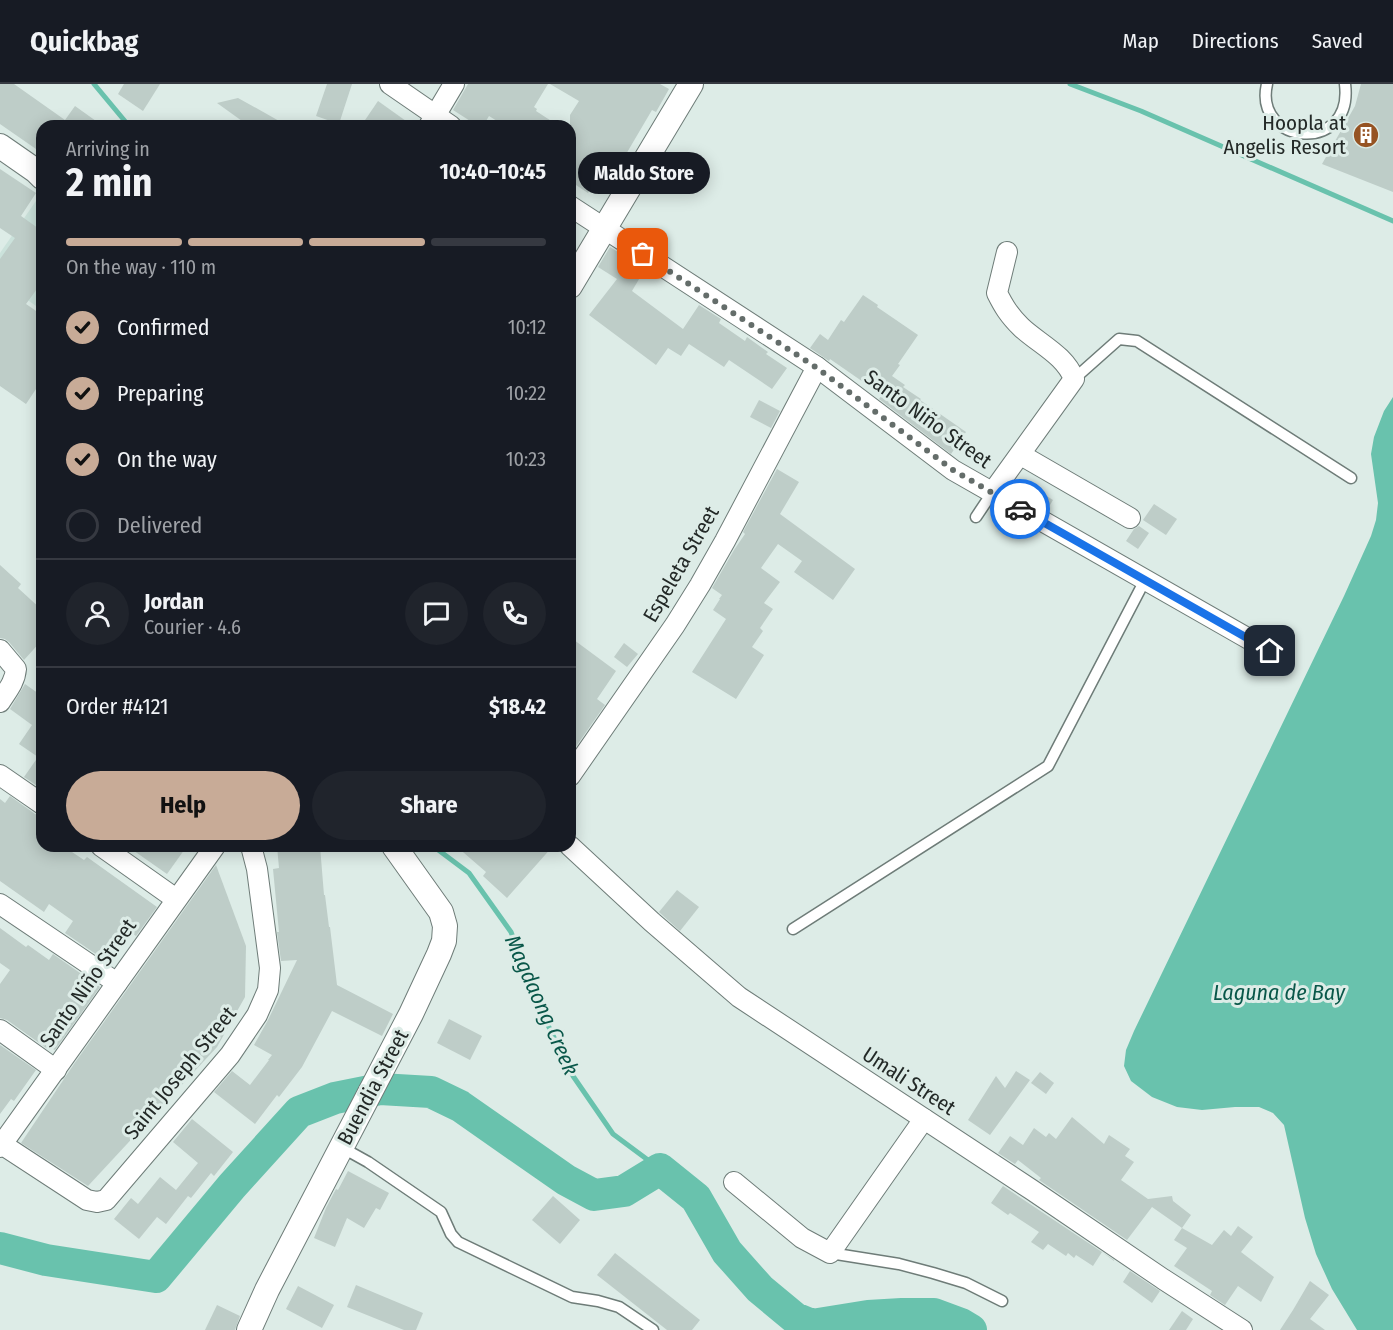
<!DOCTYPE html>
<html lang="en">
<head>
<meta charset="utf-8">
<style>
	body { margin:0; font-family:"Fira Sans Condensed",sans-serif; background:#20242c; color:#f1f3f6; height:100vh; display:flex; flex-direction:column; font-size:22px; white-space:nowrap }
	* { box-sizing:border-box; margin:0 }
	p { font-size:20px; color:#9ea1a6 }
	.icon { flex:none; width:33px; height:33px; fill:none; stroke:currentColor; stroke-width:2; stroke-linecap:round; stroke-linejoin:round }
	.map { position:relative; flex:1; overflow:hidden }
	.panel { position:absolute; left:36px; top:36px; width:540px; height:732px; display:flex; flex-direction:column; background:#171b24; border-radius:18px; box-shadow:0 3px 15px #0003 }
	.panel>* { flex:none }
	.pin { position:absolute; display:grid; place-items:center; width:51px; height:51px; color:#fff; margin:-26px; border-radius:12px; box-shadow:0 3px 9px #0006 }
	.courier { position:absolute; display:grid; place-items:center; width:60px; height:60px; margin:-30px; border:4px solid #1a73e8; border-radius:50%; background:#fff; color:#222; box-shadow:0 2px 8px #0007 }
	.bubble { position:absolute; height:42px; border-radius:21px; background:#171b24; box-shadow:0 3px 15px #0003; font-size:20px; font-weight:700; line-height:42px; text-align:center }
	.overview em { font-style:normal; font-weight:700 }
	.overview div { display:flex; flex-direction:column-reverse }
	.overview { display:flex; align-items:center; justify-content:space-between; height:102px; padding:0 30px }
	h1 { font-size:39px; font-weight:700; line-height:45px }
	.bar { display:grid; grid-template-columns:repeat(4,1fr); gap:9px 6px; align-content:center; height:72px; padding:0 30px }
	.bar i { height:8px; border-radius:4px; background:#363941 }
	.bar .on { background:#c8ab97 }
	.bar p { grid-column:span 4 }
	.line { display:flex; align-items:center; gap:15px; padding:0 30px; border-top:2px solid #363941 }
	.line div { flex:1 }
	.round { display:grid; place-items:center; flex:none; width:63px; height:63px; border-radius:32px; background:#20242c }
	ol { padding:0 30px; list-style:none }
	li { display:flex; align-items:center; gap:18px; height:66px }
	li p { margin-inline-start:auto }
	li .icon { padding:6px; border-radius:50%; background:#c8ab97; color:#111; stroke-width:4 }
	li:last-child { color:#9ea1a6 }
	li i { width:33px; height:33px; border:3px solid #363941; border-radius:50% }
	.button { display:flex; gap:12px; margin-top:auto; padding:12px 30px }
	.button a { flex:1; height:69px; border-radius:36px; background:#c8ab97; color:#111; font-size:24px; font-weight:700; line-height:69px; text-align:center }
	.button a+a { background:#20242c; color:#f1f3f6 }
	header { display:flex; align-items:center; gap:36px; box-sizing:border-box; height:84px; padding:0 30px; background:#171b24; border-bottom:2px solid #363941 }
	header strong { font-size:28px }
	nav { display:flex; gap:33px; margin-inline-start:auto; font-size:21px }
	.map>svg:first-child { display:block }
	.built { fill:#cbe2db }
	.water { fill:#69c2ad }
	.lines { fill:none; stroke-linecap:round; stroke-linejoin:round }
	.stream { stroke:#69c2ad; stroke-width:5 }
	.river { stroke:#69c2ad; stroke-width:32 }
	.building { fill:#becdc8 }
	.service-casing { stroke:#6e7c78; stroke-width:13 }
	.minor-casing { stroke:#6e7c78; stroke-width:22 }
	.tertiary-casing { stroke:#6e7c78; stroke-width:26 }
	.service { stroke:#fff; stroke-width:10 }
	.minor { stroke:#fff; stroke-width:20 }
	.tertiary { stroke:#fff; stroke-width:24 }
	.done { stroke:#646d6a; stroke-width:6; stroke-dasharray:0 10.8 }
	.route { stroke:#1a73e8; stroke-width:8 }
	.labels { text-anchor:middle; dominant-baseline:central; stroke-width:6; stroke-linejoin:round; paint-order:stroke }
	.poi-label { font-size:21px; fill:#232927; stroke:#ddece7; text-anchor:end }
	.street-label { font-size:21px; fill:#232927; stroke:#ddece7 }
	.water-label { font-size:22px; font-style:italic; fill:#095749; stroke:#ddece7 }
</style>
</head>
<body>
<header>
<strong>Quickbag</strong>
<nav><a>Map</a><a>Directions</a><a>Saved</a></nav>
</header>
<div class="map">
<svg width="1393" height="1246" viewBox="0 0 1393 1246">
	<rect width="100%" height="100%" fill="#ddece7"/>
	<!-- built -->
	<path class="built" d="M38,114L42,116V212L36,222L0,196V169Z"/>
	<!-- water -->
	<path class="water" d="M1393,313V1246H1357L1332,1205L1316,1170L1305,1134L1284,1041L1273,1029L1259,1023H1235L1202,1026L1177,1023L1152,1013L1131,997L1124,982L1126,966L1134,947L1344,512L1371,452L1376,436L1378,419L1371,370L1374,353L1384,327Z"/>
	<g class="lines">
		<!-- stream -->
		<g class="stream">
			<path d="M94,0L129,42"/>
			<path d="M1070,0L1141,27L1393,137"/>
			<path d="M433,762L469,789L511,848L540,925L573,992L613,1050L660,1085"/>
		</g>
		<!-- river -->
		<path class="river" d="M0,1164L46,1176L156,1193L232,1102L299,1028L335,1014L380,1005L431,1008L460,1022L566,1096L594,1111L624,1107L660,1085L696,1114L727,1168L760,1205L795,1234L812,1241L868,1232L902,1230H934L961,1240L971,1246"/>
	</g>
	<!-- building -->
	<g class="building">
		<path d="M0,0H14L65,36L75,22L103,42H42V57L36,65L0,40Z"/>
		<path d="M124,0H160L143,27L118,10Z"/>
		<path d="M327,0H352L339,40L316,32Z"/>
		<path d="M468,0H548L534,23L537,25L536,27L559,42H505L489,32L483,42H478L453,26Z"/>
		<path d="M550,0H660L669,5L656,28L652,26L622,77L612,71L588,109L570,97V31L579,17Z"/>
		<path d="M1361,0H1393V108L1322,80L1355,22Z"/>
		<path d="M238,14L258,25L288,42H249L217,19Z"/>
		<path d="M378,17L413,42H361Z"/>
		<path d="M0,85L36,109L21,132L42,147V198L26,220L42,231V296L26,320L0,302V175L15,154L0,144Z"/>
		<path d="M610,163L645,185L632,207L683,245L699,221L721,235L719,239L745,257L747,253L768,268L766,270L787,284L772,305L729,276L724,283L689,260L681,272L668,264L656,281L589,231L617,195L598,183Z"/>
		<path d="M863,211L878,221L877,223L918,251L898,280L900,281L892,292L905,301L903,303L921,315L920,316L966,348L951,370L879,315L882,311L830,275L829,277L810,264L820,250L828,256L841,236L844,238Z"/>
		<path d="M759,316L780,327L771,344L750,333Z"/>
		<path d="M777,385L799,398L780,430L855,485L833,516L794,488L802,477L778,460L761,484L780,498L764,519L773,525L760,544L763,547L752,563L764,571L736,615L692,588L726,535L713,526L720,515H719L722,511L712,504L734,466L745,450L743,448Z"/>
		<path d="M1022,397L1053,416L1047,426L1015,408Z"/>
		<path d="M1154,420L1177,435L1166,451L1143,436Z"/>
		<path d="M1139,442L1149,449L1138,465L1126,457L1134,445Z"/>
		<path d="M0,481L21,500L18,504L42,526V556L24,576L9,558L5,555L0,554Z"/>
		<path d="M570,553L616,587L597,615L605,621L570,671Z"/>
		<path d="M624,559L638,570L627,583L614,573Z"/>
		<path d="M25,600L42,612V705L24,693L38,673L19,660L32,641L10,625Z"/>
		<path d="M10,712L35,730L42,732V762H63L84,776L87,773L157,823L136,852L128,846L106,877L65,849L73,837L49,820L44,828L0,797V715L5,719Z"/>
		<path d="M127,762H187L167,790Z"/>
		<path d="M277,762H320L324,811H325L329,843H330L337,901L393,930L382,952L332,927L302,983L279,1013L277,1011L255,1040L214,1008L232,987L250,1001L269,976H268L272,971L254,961L268,936L297,876L281,877L277,848H279L273,785L279,784Z"/>
		<path d="M456,762H553L507,814L483,792L486,788Z"/>
		<path d="M216,781L246,862L245,913L217,963L88,1102L21,1059L74,980Z"/>
		<path d="M677,806L699,823L680,847L659,828Z"/>
		<path d="M0,844L26,863L28,861L49,876L53,870L100,903L55,966L51,964L49,966L7,936L0,934V900L10,886L0,879Z"/>
		<path d="M449,935L482,952L470,976L437,959Z"/>
		<path d="M0,961L36,986L14,1017L11,1015L0,1030Z"/>
		<path d="M1016,987L1030,996L990,1051L968,1036L996,992L1005,1004Z"/>
		<path d="M1040,988L1054,999L1046,1010L1031,999Z"/>
		<path d="M1072,1033L1104,1060L1109,1051L1130,1065L1125,1072L1134,1078L1121,1096L1148,1115L1172,1112L1173,1117L1191,1131L1182,1144L1152,1123L1127,1156L1039,1096L1041,1094L1018,1076L1015,1080L998,1069L1010,1052L1023,1061L1034,1044L1046,1053L1049,1049L1056,1055Z"/>
		<path d="M192,1035L233,1068L214,1092L211,1089L191,1114L188,1112L166,1140L157,1133L139,1155L114,1135L131,1114L138,1120L160,1093L176,1106L198,1079L173,1058Z"/>
		<path d="M348,1087L389,1109L380,1126L376,1124L364,1144L347,1134L335,1163L314,1154L326,1124L336,1105L338,1106Z"/>
		<path d="M1003,1102L1114,1176V1177L1102,1168L1093,1182L1076,1171L1074,1174L1068,1169L1066,1172L1048,1160L1043,1166L1031,1158L1039,1148L1010,1129L1008,1131L991,1119Z"/>
		<path d="M553,1112L580,1136L560,1160L532,1136Z"/>
		<path d="M1238,1142L1253,1153L1241,1168L1274,1193L1261,1218L1238,1202L1225,1221L1210,1211L1212,1207L1174,1182L1187,1164L1174,1156L1182,1144L1212,1161L1224,1146L1231,1152Z"/>
		<path d="M615,1169L700,1236L692,1246H667L597,1191Z"/>
		<path d="M1130,1187L1160,1207L1152,1219L1123,1198Z"/>
		<path d="M1310,1197L1329,1211L1310,1235L1325,1246H1280L1293,1226Z"/>
		<path d="M356,1201L423,1229L416,1246H404L347,1223Z"/>
		<path d="M298,1202L334,1221L322,1244L286,1225Z"/>
		<path d="M217,1221L240,1232L235,1246H205Z"/>
		<path d="M1182,1227L1193,1235L1186,1246H1169Z"/>
	</g>
	<g class="lines">
		<!-- service casing -->
		<g class="service-casing">
			<g id="service">
				<path d="M1267,0C1253,61 1354,71 1345,0"/>
				<path d="M1074,295L1119,255L1137,257L1351,394"/>
				<path d="M976,433L992,409"/>
				<path d="M793,845L1048,682L1145,496"/>
				<path d="M341,1063L368,1078L441,1128L451,1150L458,1158L572,1213L598,1217L619,1223L653,1246"/>
				<path d="M830,1169L899,1180L933,1189L966,1199L1002,1217"/>
			</g>
		</g>
		<!-- minor casing -->
		<g class="minor-casing">
			<g id="minor">
				<path d="M390,0L451,42"/>
				<path d="M429,42L454,0"/>
				<path d="M570,122L817,283L953,386L1270,567"/>
				<path d="M1021,371L1130,434"/>
				<path d="M992,409L1074,295C1065,271 1039,260 1021,243C1009,231 1004,223 997,209L1007,168"/>
				<path d="M0,566L16,585C15,598 7,607 0,618"/>
				<path d="M0,691L42,720"/>
				<path d="M570,692L675,541L700,501L725,457L817,283"/>
				<path d="M101,762L176,815"/>
				<path d="M570,762L652,838L739,913L1032,1106L1163,1195L1242,1246"/>
				<path d="M0,820L117,899"/>
				<path d="M0,946L56,986"/>
				<path d="M0,1059L87,1116L97,1118L106,1116L230,971L257,931L268,906L270,884L257,785L251,762"/>
				<path d="M0,1063L215,762"/>
				<path d="M734,1098L802,1154L830,1169L924,1035"/>
			</g>
		</g>
		<!-- tertiary casing -->
		<g class="tertiary-casing">
			<g id="tertiary">
				<path d="M0,62L36,87L42,93"/>
				<path d="M570,202L691,0"/>
				<path d="M249,1246L267,1206L411,930L439,870L444,857L445,842L441,828L394,762"/>
			</g>
		</g>
		<!-- service -->
		<use href="#service" class="service"/>
		<!-- minor -->
		<use href="#minor" class="minor"/>
		<!-- tertiary -->
		<use href="#tertiary" class="tertiary"/>
	</g>
	<g class="lines">
		<!-- done -->
		<path class="done" d="M643,170L817,284L953,386L1020,425"/>
		<!-- route -->
		<path class="route" d="M1020,425L1270,567"/>
	</g>
	<!-- icons -->
	<defs>
		<g id="building-disc" transform="scale(1.35)"><circle r="9.5" fill="#965323" stroke="#ddece7"/><path d="M-4-6H4V6H1V3H-1V6H-4ZM-2.5-4.3h1.7v1.8h-1.7ZM.8-4.3h1.7v1.8H.8ZM-2.5-1h1.7V.8h-1.7ZM.8-1h1.7V.8H.8Z" fill="#fff"/></g>
	</defs>
	<g fill-rule="evenodd">
		<use href="#building-disc" x="1366" y="51"/>
	</g>
	<g class="labels">
		<!-- poi labels -->
		<g class="poi-label">
			<text x="1346" y="39">Hoopla at<tspan x="1346" dy="24">Angelis Resort</tspan></text>
		</g>
		<!-- street labels -->
		<g class="street-label">
			<text transform="translate(928 335) rotate(36)">Santo Niño Street</text>
			<text transform="translate(681 480) rotate(-60)">Espeleta Street</text>
			<text transform="translate(88 899) rotate(-55)">Santo Niño Street</text>
			<text transform="translate(180 989) rotate(-51)">Saint Joseph Street</text>
			<text transform="translate(909 997) rotate(33)">Umali Street</text>
			<text transform="translate(373 1003) rotate(-62)">Buendia Street</text>
		</g>
		<!-- water labels -->
		<g class="water-label">
			<text x="1279" y="908">Laguna de Bay</text>
			<text transform="translate(542 921) rotate(66)">Magdaong Creek</text>
		</g>
	</g>
</svg>
<div class="pin" style="left:643px;top:170px;background:#ea580c"><svg class="icon" aria-label="bag" viewBox="0 0 24 24"><path d="M5 8h14l-1 12H6zM9 8a3 3 0 0 1 6 0"/></svg></div>
<div class="pin" style="left:1270px;top:567px;background:#1f2937"><svg class="icon" aria-label="home" viewBox="0 0 24 24"><path d="M3 11l9-7 9 7M6 9v11h12V9"/></svg></div>
<div class="courier" style="left:1020px;top:425px"><svg class="icon" aria-label="car" viewBox="0 0 24 24"><path d="M5 17H2v-5l4-1 3-4h7l3 4 3 1v5h-3M9 17h6M6 11h13"/><circle cx="7" cy="17" r="2"/><circle cx="17" cy="17" r="2"/></svg></div>
<div class="bubble" style="left:578px;top:68px;width:132px">Maldo Store</div>
<section class="panel">
<div class="overview"><div><h1>2 min</h1><p>Arriving in</p></div><em>10:40–10:45</em></div>
<div class="bar"><i class="on"></i><i class="on"></i><i class="on"></i><i></i><p>On the way · 110 m</p></div>
<ol>
<li><svg class="icon" aria-label="check" viewBox="0 0 24 24"><path d="M5 12l5 5 9-10"/></svg>Confirmed<p>10:12</p></li>
<li><svg class="icon" aria-label="check" viewBox="0 0 24 24"><path d="M5 12l5 5 9-10"/></svg>Preparing<p>10:22</p></li>
<li><svg class="icon" aria-label="check" viewBox="0 0 24 24"><path d="M5 12l5 5 9-10"/></svg>On the way<p>10:23</p></li>
<li><i></i>Delivered</li>
</ol>
<div class="line" style="height:108px"><a class="round"><svg class="icon" aria-label="person" viewBox="0 0 24 24"><circle cx="12" cy="8" r="4"/><path d="M4 21q1-7 8-7t8 7"/></svg></a><div><b>Jordan</b><p>Courier · 4.6</p></div><a class="round"><svg class="icon" aria-label="chat" viewBox="0 0 24 24"><path d="M4 5h16v11H9l-5 4z"/></svg></a><a class="round"><svg class="icon" aria-label="phone" viewBox="0 0 24 24"><path d="M5 4h4l2 5-3 2q2 4 5 5l2-3 5 2v4C11 20 4 13 5 4z"/></svg></a></div>
<div class="line" style="height:78px"><div>Order #4121</div><b>$18.42</b></div>
<div class="button"><a>Help</a><a>Share</a></div>
</section>
</div>
</body>
</html>
